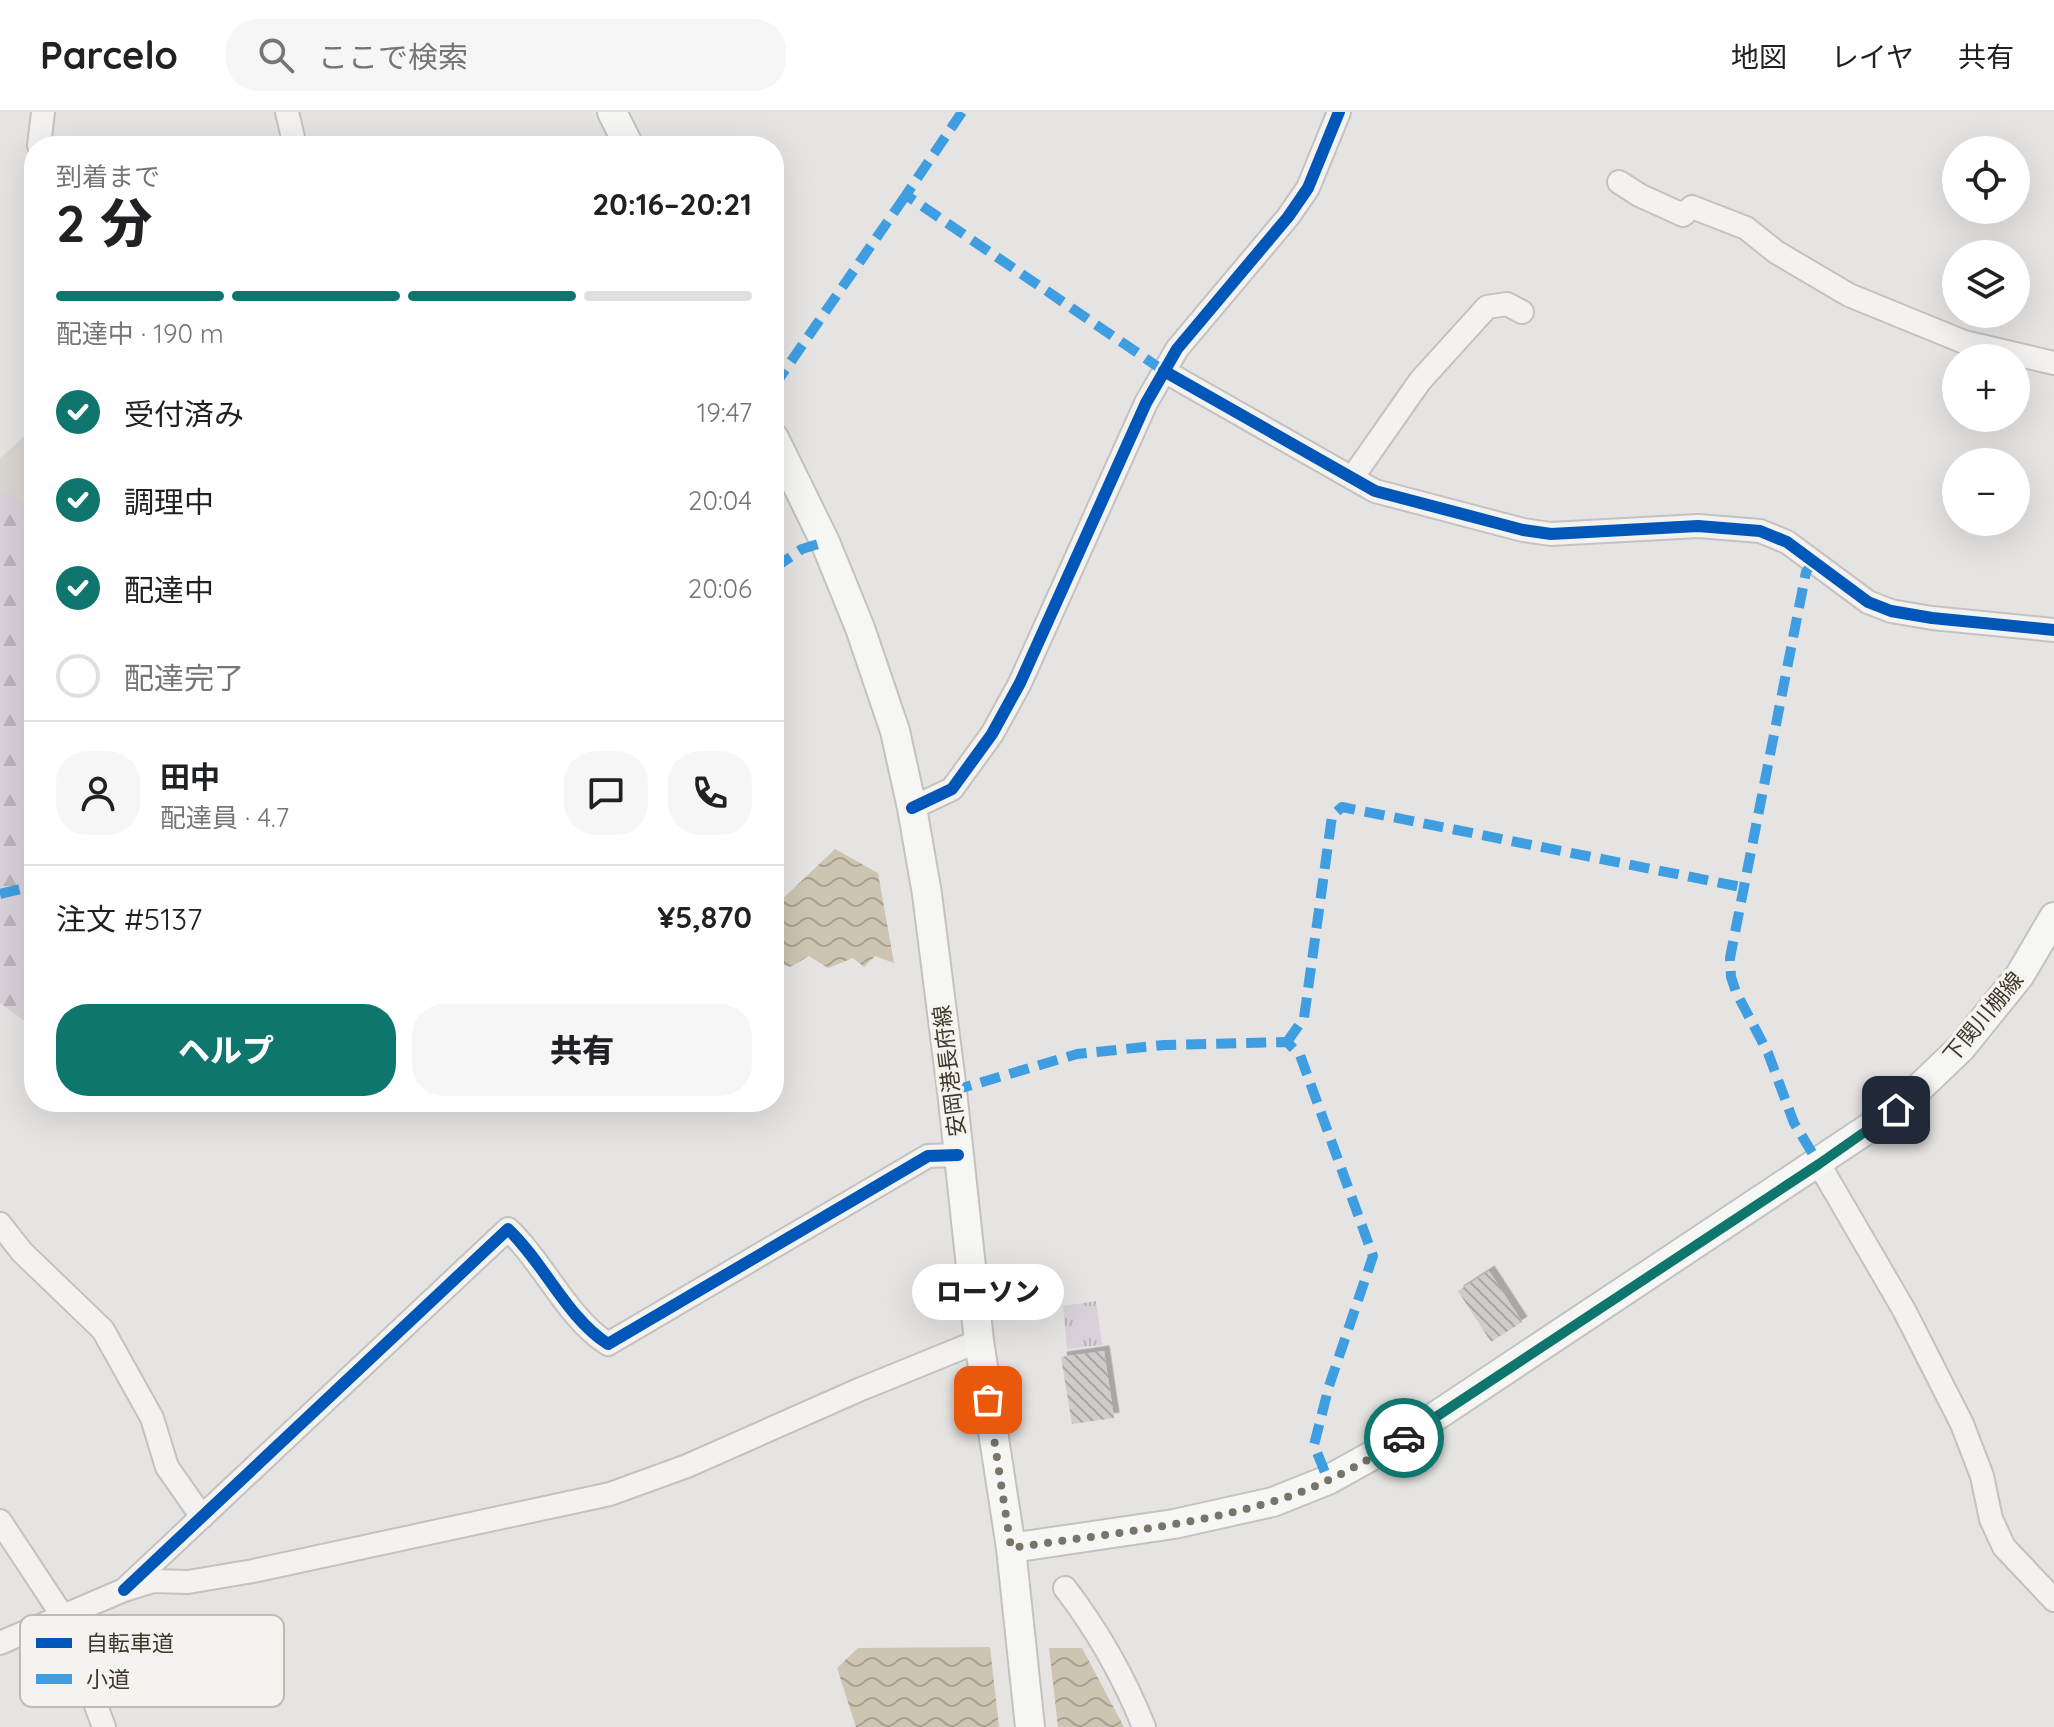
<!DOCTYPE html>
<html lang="ja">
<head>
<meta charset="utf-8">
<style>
	body { margin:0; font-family:Quicksand,"Noto Sans JP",sans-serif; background:#f6f6f6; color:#202124; height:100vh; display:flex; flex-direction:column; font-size:30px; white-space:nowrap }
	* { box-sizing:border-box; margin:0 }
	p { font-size:26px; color:#757577 }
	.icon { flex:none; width:44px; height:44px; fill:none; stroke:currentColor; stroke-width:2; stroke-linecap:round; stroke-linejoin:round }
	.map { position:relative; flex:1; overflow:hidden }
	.sheet { position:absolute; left:24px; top:24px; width:760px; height:976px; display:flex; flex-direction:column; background:#fff; border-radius:32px; box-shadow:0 8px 32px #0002 }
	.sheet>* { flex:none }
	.fabs { position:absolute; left:1942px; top:24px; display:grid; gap:16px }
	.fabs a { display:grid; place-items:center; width:88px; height:88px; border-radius:50%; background:#fff; box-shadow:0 8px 32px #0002; font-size:40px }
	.pin { position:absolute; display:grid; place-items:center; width:68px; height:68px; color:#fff; margin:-34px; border-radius:16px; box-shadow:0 4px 12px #0006 }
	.courier { position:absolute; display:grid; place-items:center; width:80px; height:80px; margin:-40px; border:6px solid #0f766e; border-radius:50%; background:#fff; color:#222; box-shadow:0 2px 10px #0007 }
	.bubble { position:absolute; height:56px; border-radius:28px; background:#fff; box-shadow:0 8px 32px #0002; font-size:26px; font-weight:800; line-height:56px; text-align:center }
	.overview em { font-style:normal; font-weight:800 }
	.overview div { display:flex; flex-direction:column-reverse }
	.overview { display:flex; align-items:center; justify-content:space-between; height:136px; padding:0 32px }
	h1 { font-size:52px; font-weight:800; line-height:60px }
	.bar { display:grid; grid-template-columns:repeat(4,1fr); gap:12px 8px; align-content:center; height:96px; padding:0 32px }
	.bar i { height:10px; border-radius:6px; background:#e0e0e0 }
	.bar .selected { background:#0f766e }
	.bar p { grid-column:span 4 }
	.line { display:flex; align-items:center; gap:20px; padding:0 32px; border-top:2px solid #e0e0e0 }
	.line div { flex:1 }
	.round { display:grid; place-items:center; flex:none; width:84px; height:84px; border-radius:32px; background:#f6f6f6 }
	ol { padding:0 32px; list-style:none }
	li { display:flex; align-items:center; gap:24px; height:88px }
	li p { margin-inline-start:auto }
	li .icon { padding:8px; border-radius:50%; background:#0f766e; color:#fff; stroke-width:4 }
	li:last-child { color:#757577 }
	li i { width:44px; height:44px; border:4px solid #e0e0e0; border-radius:50% }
	.action { display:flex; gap:16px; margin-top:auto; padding:16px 32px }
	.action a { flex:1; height:92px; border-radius:32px; background:#0f766e; color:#fff; font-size:32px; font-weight:800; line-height:92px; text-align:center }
	.action a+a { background:#f6f6f6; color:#202124 }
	header { display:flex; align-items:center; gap:48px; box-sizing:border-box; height:112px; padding:0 40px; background:#fff; border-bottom:2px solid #e0e0e0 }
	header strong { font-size:38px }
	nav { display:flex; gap:44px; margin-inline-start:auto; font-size:28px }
	.search { width:560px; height:72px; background:#f6f6f6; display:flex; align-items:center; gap:20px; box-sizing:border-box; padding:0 28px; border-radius:32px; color:#757577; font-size:30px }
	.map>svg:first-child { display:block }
	.built { fill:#d9d5d0 }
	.grass { fill:url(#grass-tufts) }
	.forest { fill:url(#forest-firs) }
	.water { fill:url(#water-waves) }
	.building { fill:url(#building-back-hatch); filter:url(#shadow) }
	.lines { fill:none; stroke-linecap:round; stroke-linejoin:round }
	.minor-casing { stroke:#c4c2c0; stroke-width:26 }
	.major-casing { stroke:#c3c2bf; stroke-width:32 }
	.minor { stroke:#f3f2f0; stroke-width:22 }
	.major { stroke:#f6f6f5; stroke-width:28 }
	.quiet { stroke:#3f9ee1; stroke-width:10; stroke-dasharray:20 10; stroke-linecap:butt }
	.cycleway-casing { stroke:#f5f3ef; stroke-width:17 }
	.cycleway { stroke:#0057b8; stroke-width:12 }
	.done { stroke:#78746a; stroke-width:8; stroke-dasharray:0 14.4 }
	.route { stroke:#0f766e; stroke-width:10 }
	.labels { text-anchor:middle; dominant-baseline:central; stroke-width:7; stroke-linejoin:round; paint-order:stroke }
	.street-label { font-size:22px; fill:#3d382a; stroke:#f5f3ef }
	.key { fill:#f5f3ef; stroke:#bebbb4; stroke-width:2 }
	.key-label { font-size:22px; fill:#3d382a }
</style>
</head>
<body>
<header>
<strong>Parcelo</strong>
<div class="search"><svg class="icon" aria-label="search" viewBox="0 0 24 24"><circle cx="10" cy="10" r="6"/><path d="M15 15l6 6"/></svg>ここで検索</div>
<nav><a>地図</a><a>レイヤ</a><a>共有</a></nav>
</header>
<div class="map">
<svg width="2054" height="1615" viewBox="0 0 2054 1615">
	<defs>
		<pattern id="grass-tufts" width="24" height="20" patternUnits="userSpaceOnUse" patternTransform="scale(2)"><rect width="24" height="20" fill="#d9d1d9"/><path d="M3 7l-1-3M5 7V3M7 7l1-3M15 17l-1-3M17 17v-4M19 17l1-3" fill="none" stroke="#bbb4ba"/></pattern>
		<pattern id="forest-firs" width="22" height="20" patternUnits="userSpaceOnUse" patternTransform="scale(2)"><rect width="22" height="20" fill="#d9d1d9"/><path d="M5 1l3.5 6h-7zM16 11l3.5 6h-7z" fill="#bbb4ba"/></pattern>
		<pattern id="water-waves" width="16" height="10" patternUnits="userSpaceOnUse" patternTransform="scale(2)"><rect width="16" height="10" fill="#cec4b2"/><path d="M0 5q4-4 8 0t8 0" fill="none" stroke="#a8a091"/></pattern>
		<pattern id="building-back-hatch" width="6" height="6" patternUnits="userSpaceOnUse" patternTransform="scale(2)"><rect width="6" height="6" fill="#cecdca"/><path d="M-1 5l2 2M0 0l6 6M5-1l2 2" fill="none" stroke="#a8a7a4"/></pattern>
		<filter id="shadow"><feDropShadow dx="5.5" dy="-5.5" stdDeviation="0" flood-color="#0004"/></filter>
	</defs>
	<rect width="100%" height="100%" fill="#e6e4e2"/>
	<!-- built -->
	<path class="built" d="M34,316V697L0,487V346Z"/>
	<!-- grass -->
	<path class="grass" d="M1096,1189L1102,1233L1067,1237L1063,1194Z"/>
	<!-- forest -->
	<path class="forest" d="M8,380L34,399V916L0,891V382Z"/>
	<!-- water -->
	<g class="water">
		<path d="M835,737L878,761L894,851L875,844L864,855L853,846L828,856L809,844L790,855L782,852L774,857V795Z"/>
		<path d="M990,1535L999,1615H856L837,1556L858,1536Z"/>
		<path d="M1049,1536H1082L1124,1615H1058Z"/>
	</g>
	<!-- building -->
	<g class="building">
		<path d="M1489,1159L1522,1210L1491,1230L1458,1179Z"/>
		<path d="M1104,1239L1114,1306L1072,1312L1061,1245Z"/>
	</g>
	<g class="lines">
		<!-- minor casing -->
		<g class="minor-casing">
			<g id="minor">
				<path d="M287,0L295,34"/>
				<path d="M39,34L43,0"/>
				<path d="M1619,70L1639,83L1683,103L1692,95L1746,116L1776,140L1849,183L1964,230L2054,251"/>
				<path d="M1164,259L1375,379L1523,418L1551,422L1698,414L1760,419L1787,430L1868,490L1891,499L1932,506L2054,518"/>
				<path d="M1352,366L1420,269L1487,195L1507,192L1522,200"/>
				<path d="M912,696L952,677L992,622L1020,571L1146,291L1177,237L1288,105L1308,76L1339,0"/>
				<path d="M1819,1052L1904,1198L1962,1312L1982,1364L1991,1407L2004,1435L2054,1488"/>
				<path d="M0,1112L22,1140L103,1218L152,1306L167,1355L202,1405"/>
				<path d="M0,1409L62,1503L104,1615"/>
				<path d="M1065,1476C1098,1519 1124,1565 1144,1615"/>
				<path d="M124,1478L508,1117C544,1151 567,1206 608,1232L928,1044L958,1043"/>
				<path d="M0,1531L124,1478L153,1469L188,1470L253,1459L610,1382L687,1354L861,1277L979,1229"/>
			</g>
		</g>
		<!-- major casing -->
		<g class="major-casing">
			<g id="major">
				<path d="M612,0L629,34"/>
				<path d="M774,326L825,430L860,516L895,619L912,696L927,782L952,979L979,1229L1011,1436L1030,1615"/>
				<path d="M1011,1436L1174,1412L1273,1390L1328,1368L1400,1328L1896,998L1961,936L2020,863L2054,805"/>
			</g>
		</g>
		<!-- minor -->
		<use href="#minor" class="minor"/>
		<!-- major -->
		<use href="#major" class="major"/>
		<!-- quiet -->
		<g class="quiet">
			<path d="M962,0L906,83L1164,259"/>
			<path d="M774,274L906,83"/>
			<path d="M1814,449L1806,460L1730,846L1731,865L1736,880L1768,941L1794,1011L1819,1052"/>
			<path d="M774,456L802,437L825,430"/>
			<path d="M0,782L34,774"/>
			<path d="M1287,930L1304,906L1332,704L1342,695L1746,776"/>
			<path d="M952,979L1077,942L1164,933L1287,930L1300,943L1373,1144L1329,1274L1314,1333L1328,1368"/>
		</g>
		<!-- cycleway casing -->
		<g class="cycleway-casing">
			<g id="cycleway">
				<path d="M1164,259L1375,379L1523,418L1551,422L1698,414L1760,419L1787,430L1868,490L1891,499L1932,506L2054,518"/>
				<path d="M912,696L952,677L992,622L1020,571L1146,291L1177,237L1288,105L1308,76L1339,0"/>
				<path d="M124,1478L508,1117C544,1151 567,1206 608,1232L928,1044L958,1043"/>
			</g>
		</g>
		<!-- cycleway -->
		<use href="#cycleway" class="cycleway"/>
	</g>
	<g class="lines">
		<!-- done -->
		<path class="done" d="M988,1288L1011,1436C1098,1423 1187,1415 1271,1390C1318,1377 1364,1351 1404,1326"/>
		<!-- route -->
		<path class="route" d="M1404,1326L1819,1052L1896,998"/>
	</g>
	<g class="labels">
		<!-- street labels -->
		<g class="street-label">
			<text transform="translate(1983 905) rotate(-50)">下関川棚線</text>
			<text transform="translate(949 959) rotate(-97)">安岡港長府線</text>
		</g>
	</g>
	<!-- legend -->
	<rect x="20" y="1503" width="264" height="92" rx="12" class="key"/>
	<rect x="36" y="1526" width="36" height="10" fill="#0057b8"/>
	<rect x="36" y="1562" width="36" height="10" fill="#3f9ee1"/>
	<g class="key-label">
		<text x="86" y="1539">自転車道</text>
		<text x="86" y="1575">小道</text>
	</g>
</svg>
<div class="fabs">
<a><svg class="icon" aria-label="locate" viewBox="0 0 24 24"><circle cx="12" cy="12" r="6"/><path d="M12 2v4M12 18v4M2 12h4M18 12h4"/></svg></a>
<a><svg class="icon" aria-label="layers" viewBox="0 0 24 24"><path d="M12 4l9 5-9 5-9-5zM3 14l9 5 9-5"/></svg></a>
<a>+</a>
<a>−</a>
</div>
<div class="pin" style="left:988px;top:1288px;background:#ea580c"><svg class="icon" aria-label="bag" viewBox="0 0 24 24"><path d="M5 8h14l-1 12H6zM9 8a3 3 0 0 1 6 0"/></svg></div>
<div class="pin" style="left:1896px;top:998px;background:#1f2937"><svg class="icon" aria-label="home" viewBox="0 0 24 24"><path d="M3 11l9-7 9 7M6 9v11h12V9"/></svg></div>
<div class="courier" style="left:1404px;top:1326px"><svg class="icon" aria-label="car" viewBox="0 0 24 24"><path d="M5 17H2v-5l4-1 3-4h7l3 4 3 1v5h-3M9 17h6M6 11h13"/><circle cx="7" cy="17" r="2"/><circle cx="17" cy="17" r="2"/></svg></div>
<div class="bubble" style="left:912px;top:1152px;width:152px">ローソン</div>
<section class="sheet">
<div class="overview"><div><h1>2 分</h1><p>到着まで</p></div><em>20:16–20:21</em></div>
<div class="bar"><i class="selected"></i><i class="selected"></i><i class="selected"></i><i></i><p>配達中 · 190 m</p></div>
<ol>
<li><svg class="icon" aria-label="check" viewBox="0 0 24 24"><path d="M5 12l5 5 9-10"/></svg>受付済み<p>19:47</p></li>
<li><svg class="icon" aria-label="check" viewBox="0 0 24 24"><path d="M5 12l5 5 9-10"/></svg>調理中<p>20:04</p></li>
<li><svg class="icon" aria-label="check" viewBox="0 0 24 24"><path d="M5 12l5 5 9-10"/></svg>配達中<p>20:06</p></li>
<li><i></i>配達完了</li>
</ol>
<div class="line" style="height:144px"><a class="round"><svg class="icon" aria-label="person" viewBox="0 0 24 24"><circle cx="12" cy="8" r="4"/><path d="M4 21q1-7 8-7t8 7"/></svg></a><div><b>田中</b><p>配達員 · 4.7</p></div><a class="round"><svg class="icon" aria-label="chat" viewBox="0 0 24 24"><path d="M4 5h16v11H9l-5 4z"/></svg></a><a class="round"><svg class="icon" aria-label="phone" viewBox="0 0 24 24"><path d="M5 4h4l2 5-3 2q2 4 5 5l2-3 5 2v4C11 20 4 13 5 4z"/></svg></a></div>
<div class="line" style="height:104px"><div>注文 #5137</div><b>¥5,870</b></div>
<div class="action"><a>ヘルプ</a><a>共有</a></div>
</section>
</div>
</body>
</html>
